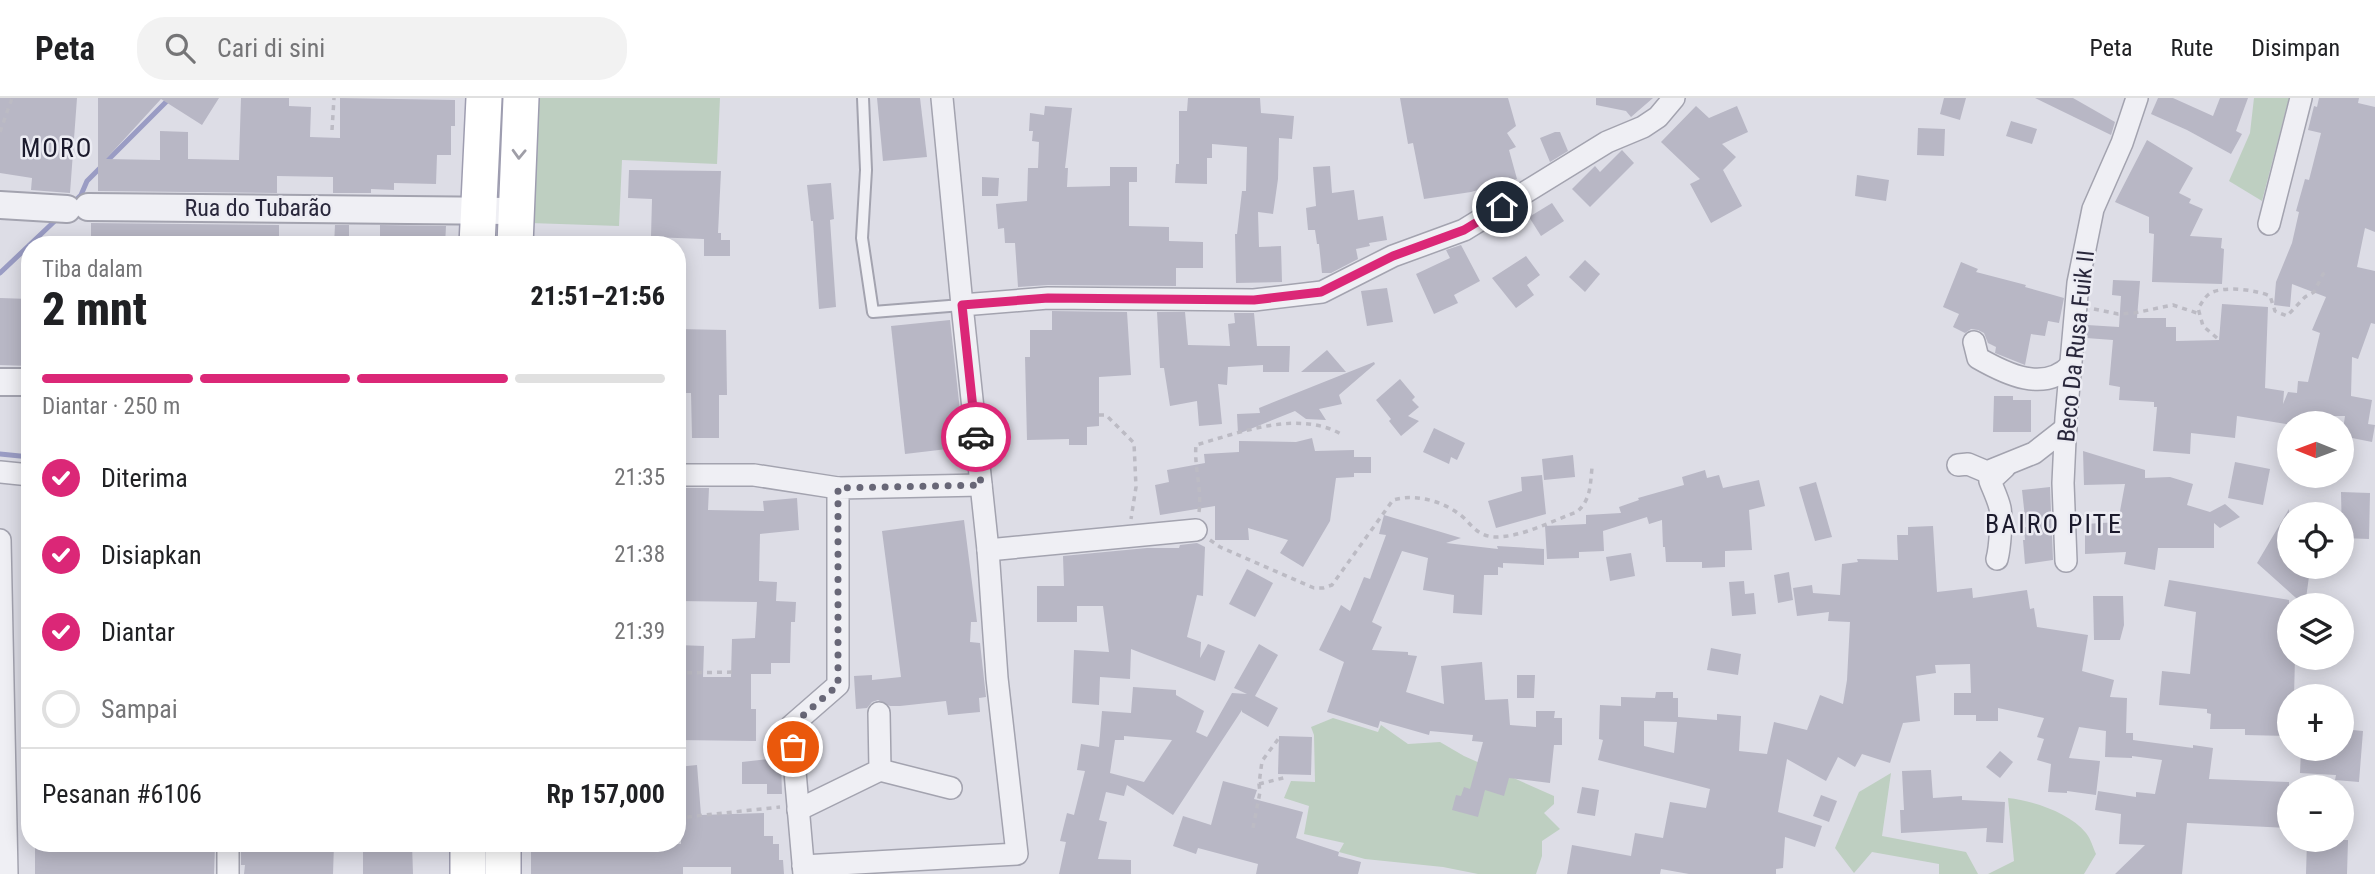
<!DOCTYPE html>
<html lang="id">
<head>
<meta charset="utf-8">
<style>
	body { margin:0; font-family:"Roboto Condensed",sans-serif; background:#f2f2f2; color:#202124; height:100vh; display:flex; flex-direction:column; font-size:26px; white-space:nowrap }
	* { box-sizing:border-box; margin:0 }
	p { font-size:23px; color:#757577 }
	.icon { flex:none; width:38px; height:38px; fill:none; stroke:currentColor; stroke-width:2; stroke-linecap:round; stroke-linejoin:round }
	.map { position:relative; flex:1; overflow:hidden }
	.drawer { position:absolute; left:21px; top:138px; width:665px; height:616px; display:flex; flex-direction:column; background:#fff; border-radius:28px; box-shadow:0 4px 18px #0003 }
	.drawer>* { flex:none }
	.needle { width:46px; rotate:271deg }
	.tools { position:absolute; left:2277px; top:313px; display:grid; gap:14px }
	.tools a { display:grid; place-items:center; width:77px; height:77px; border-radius:50%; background:#fff; box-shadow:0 4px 18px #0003; font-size:35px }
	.pin { position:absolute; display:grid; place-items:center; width:60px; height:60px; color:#fff; margin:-30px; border:4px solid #fff; border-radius:50%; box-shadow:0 2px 7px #0007 }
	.courier { position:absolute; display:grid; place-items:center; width:70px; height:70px; margin:-35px; border:5px solid #db2777; border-radius:50%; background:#fff; color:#222; box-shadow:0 2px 9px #0007 }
	.headline em { font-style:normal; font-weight:800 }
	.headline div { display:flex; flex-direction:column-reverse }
	.headline { display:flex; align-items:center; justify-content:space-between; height:119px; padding:0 21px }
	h1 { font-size:46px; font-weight:800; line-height:52px }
	.bar { display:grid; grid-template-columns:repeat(4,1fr); gap:10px 7px; align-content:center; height:84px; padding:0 21px }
	.bar i { height:9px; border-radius:5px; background:#e0e0e0 }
	.bar .active { background:#db2777 }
	.bar p { grid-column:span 4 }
	.line { display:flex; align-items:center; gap:18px; padding:0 21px; border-top:2px solid #e0e0e0 }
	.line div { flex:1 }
	ol { padding:0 21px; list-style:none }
	li { display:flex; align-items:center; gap:21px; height:77px }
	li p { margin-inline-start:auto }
	li .icon { padding:7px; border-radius:50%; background:#db2777; color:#fff; stroke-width:4 }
	li:last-child { color:#757577 }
	li i { width:38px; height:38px; border:4px solid #e0e0e0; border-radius:50% }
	header { display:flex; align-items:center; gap:42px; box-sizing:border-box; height:98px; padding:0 35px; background:#fff; border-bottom:2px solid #e0e0e0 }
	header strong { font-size:33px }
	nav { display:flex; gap:38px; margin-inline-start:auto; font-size:24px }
	.search { width:490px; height:63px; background:#f2f2f2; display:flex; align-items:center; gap:18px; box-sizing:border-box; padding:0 24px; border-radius:28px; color:#757577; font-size:26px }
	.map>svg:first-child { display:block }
	.green { fill:#becfc1 }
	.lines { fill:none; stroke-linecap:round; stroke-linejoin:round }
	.stream { stroke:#9a9cc4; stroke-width:5 }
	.building { fill:#b8b7c5; fill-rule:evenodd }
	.service-casing { stroke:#a3a3af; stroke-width:14 }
	.minor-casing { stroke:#a3a3af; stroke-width:24 }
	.tertiary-casing { stroke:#a3a3af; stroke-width:30 }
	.primary-casing { stroke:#9e9db0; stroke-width:38 }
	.path { stroke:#bcbbc4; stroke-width:3.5; stroke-dasharray:5 5; stroke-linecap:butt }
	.service { stroke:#efeff4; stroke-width:10 }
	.minor { stroke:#efeff4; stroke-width:21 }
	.tertiary { stroke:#efeff4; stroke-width:26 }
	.primary { stroke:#fff; stroke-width:35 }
	.oneway { stroke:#9f9ea7 }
	.done { stroke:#686777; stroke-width:7; stroke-dasharray:0 12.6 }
	.route { stroke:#db2777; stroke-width:9 }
	.labels { text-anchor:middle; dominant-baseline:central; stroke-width:5; stroke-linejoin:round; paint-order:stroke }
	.street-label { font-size:24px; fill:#29273b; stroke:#ececf3 }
	.neighbourhood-label { font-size:26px; letter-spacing:2px; fill:#1b1a2c; stroke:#ececf3 }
</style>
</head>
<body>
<header>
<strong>Peta</strong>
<div class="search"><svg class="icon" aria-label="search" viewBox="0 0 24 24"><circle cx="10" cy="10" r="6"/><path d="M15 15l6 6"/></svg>Cari di sini</div>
<nav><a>Peta</a><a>Rute</a><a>Disimpan</a></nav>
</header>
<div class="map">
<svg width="2375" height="776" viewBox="0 0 2375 776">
	<rect width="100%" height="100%" fill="#dddde6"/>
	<!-- green -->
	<g class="green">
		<path d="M535,0H720L717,66L622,62L619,128L530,125Z"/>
		<path d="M2254,0H2289L2262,103L2229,83L2250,35Z"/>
		<path d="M1333,620L1378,634L1381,627L1408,646L1440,644L1464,658L1554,698V706L1544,715L1560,731L1542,743V758L1536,776H1478L1443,769L1365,761L1339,754L1344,745L1304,736L1309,708L1284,700L1291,683L1315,684L1314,637L1311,629Z"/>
		<path d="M1891,675L1882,738L1966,754L1978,776H1939V766L1872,754L1854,775L1835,750L1859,694Z"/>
		<path d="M2008,700C2034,703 2070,715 2086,735C2091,741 2093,750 2096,756L2084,776H1988L2014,763Z"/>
	</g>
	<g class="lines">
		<!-- stream -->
		<g class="stream">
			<path d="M73,105L81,97L87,83L170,0"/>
			<path d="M0,175L59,119"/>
			<path d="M0,356L30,359"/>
		</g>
	</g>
	<!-- building -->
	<g class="building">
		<path d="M0,0H77L70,95L31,92L32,80L0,75Z"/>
		<path d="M98,0H219L202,27L161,1L106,61L160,62V33L188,34V61L239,62L241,0H289V8L311,9L310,39L340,40V0L455,2V28H451V57H437L436,86L394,85V92L371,91V95H333V79L277,78V95L98,93Z"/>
		<path d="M877,0H920L927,59L883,63Z"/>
		<path d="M1188,0H1260L1261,15L1294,18L1292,41L1279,40L1278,81L1273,116L1258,114L1259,149L1281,148L1282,184L1236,185L1235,136H1237L1242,93H1246L1247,49L1212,46V60H1207V86L1175,85L1176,66H1179V13H1187Z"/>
		<path d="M1400,0H1508L1516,28L1507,35L1516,49L1509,52L1517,81L1471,94L1424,101L1413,45L1408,46Z"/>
		<path d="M1596,0H1653L1631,19L1626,13L1596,7Z"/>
		<path d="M1944,0H1966L1960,22L1940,16Z"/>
		<path d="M2035,0H2073L2115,24L2111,37Z"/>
		<path d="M2158,0H2173L2213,18L2220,0H2248L2236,33L2242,36L2231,56L2187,32L2151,16Z"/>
		<path d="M2319,0H2359L2358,5L2375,9V134L2365,130L2357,169L2375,173V226L2371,225L2358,261L2352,259L2351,298L2372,302L2368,326L2375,327L2372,344L2342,338L2345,318H2296L2295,326H2286L2237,318L2235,340L2191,335L2190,356L2153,353L2157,309H2154V304L2119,302L2120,289L2109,287L2113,242L2086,240L2087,227L2119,229L2121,198L2112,197L2113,182L2140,183L2137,220H2166V229H2176V243L2219,242L2222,206L2268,209L2265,290L2284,293L2283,306L2288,294L2297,295L2298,283L2308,284L2320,235L2312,232L2326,199L2292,186L2290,209L2274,207L2276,184L2292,145L2299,114L2296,113L2305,81L2309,82L2321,35L2308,32L2314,8L2317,9Z"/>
		<path d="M1045,8L1072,10L1065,70H1068L1067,89L1110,88V69H1137V84H1129V128L1169,129V143L1203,144V170H1176V188L1048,187L1018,189L1015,145H1005L1004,130L998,131L996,106L1027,103L1028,70H1038L1039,44L1032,43L1033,33H1029L1030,15L1044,17Z"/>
		<path d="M1696,8L1709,20L1737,8L1748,34L1722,46L1736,59L1723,72L1742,108L1711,125L1690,86L1700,81L1661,44Z"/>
		<path d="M2011,23L2037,31L2032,46L2006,38Z"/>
		<path d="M1918,30L1945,31L1944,58L1917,57Z"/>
		<path d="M1555,34H1560L1568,53L1550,64L1540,40Z"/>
		<path d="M2147,42L2193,70L2179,95L2191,101L2189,105L2203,111L2190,138L2222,140L2221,150L2224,151L2222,186L2152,184L2154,136L2149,135V119L2115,104Z"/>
		<path d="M1622,52L1634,65L1590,109L1572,91L1595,68L1600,74Z"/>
		<path d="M1330,68L1332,95L1354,92L1358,122L1383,118L1387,142L1369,145L1370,148L1356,151L1358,161L1331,175H1322L1319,146H1317L1315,132H1308L1306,110L1316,108L1313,69Z"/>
		<path d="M629,72L721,73L718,135H721V142H730V158H704V141L651,139L652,101L628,100Z"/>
		<path d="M1857,77L1889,82L1886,103L1855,98Z"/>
		<path d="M982,79L999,80L998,98H982Z"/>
		<path d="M831,85L834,121L830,122L836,209L819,211L813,123H811L807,87Z"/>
		<path d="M1552,105L1564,123L1541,138L1529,119Z"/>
		<path d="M91,125L279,127V147H91Z"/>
		<path d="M335,127H349V147H334Z"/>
		<path d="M380,127L446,128L445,147H380Z"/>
		<path d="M1461,147L1480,183L1454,197L1458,205L1434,216L1416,176L1450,160L1446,152Z"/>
		<path d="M1526,158L1540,177L1527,187L1534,197L1516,210L1492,180Z"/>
		<path d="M1585,162L1600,176L1585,194L1569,179Z"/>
		<path d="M1961,164L1978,171L1976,174L2026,187L2025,189L2064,200L2059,225L2048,223L2045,238L2031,236L2025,267L1995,255L1996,249L1988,245L1984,235L1978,232L1971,231L1965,235L1953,229L1959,216L1943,209Z"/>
		<path d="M1387,190L1393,224L1367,228L1361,193Z"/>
		<path d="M0,200L30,201V268L0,267Z"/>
		<path d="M1052,213L1127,214L1131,277L1099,279V328L1087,329V347H1069V341L1027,342L1025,259H1030V232H1052Z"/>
		<path d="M1157,214H1185L1188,247L1230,248L1228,226L1235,225L1234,215H1254L1257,248H1290L1289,274H1263V267L1228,269L1227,287L1218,286L1222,326L1199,328L1197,303L1170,308L1164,270H1160Z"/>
		<path d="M950,222L964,349L905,356L891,228Z"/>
		<path d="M677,231L726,232L727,297H719V340H692L691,295H677Z"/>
		<path d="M1327,252L1346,274H1301Z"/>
		<path d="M1374,264L1375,266L1339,297L1342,306L1319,311L1326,322L1306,321L1295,313L1238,336L1237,316L1260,315L1259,310Z"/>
		<path d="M1400,281L1415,299L1412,302L1419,309L1408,318L1419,323L1401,338L1389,323L1391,321L1376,302Z"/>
		<path d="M1994,298H2013V302H2031V334H1993Z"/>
		<path d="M1434,330L1465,345L1457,362L1451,359L1449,366L1423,354Z"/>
		<path d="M1312,340L1315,353L1354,352V359H1371V375H1354V379L1336,380L1330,423L1303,469L1280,455L1288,442L1248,430L1249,442H1215V408L1160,417L1155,387L1169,384L1167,372L1205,365L1204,356L1239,354V343L1296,344Z"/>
		<path d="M2083,353L2145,372V380L2170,379L2193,386L2187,407L2210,414L2225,406L2240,419L2220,430L2214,425V450H2158L2155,472L2124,466L2126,454L2085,456V426L2118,424L2125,386L2084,387Z"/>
		<path d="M1573,357L1575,379L1544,382L1542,361Z"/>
		<path d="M2235,364L2270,371L2263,407L2228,400Z"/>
		<path d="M1705,372L1707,380L1719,377L1723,390L1759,382L1765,408L1749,412L1752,452L1725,453V469L1702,470V464H1666L1665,449H1663L1662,422L1649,426L1647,419L1603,433L1604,453L1579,454V460L1547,461L1545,428L1586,426V417L1621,415L1619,409L1639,402L1638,400L1684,387L1682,379Z"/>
		<path d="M1542,377L1546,416L1496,430L1488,403L1522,393L1521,379Z"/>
		<path d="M1816,384L1832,439L1815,443L1799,389Z"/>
		<path d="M2050,389L2053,462L2025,466L2023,442H2025L2024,429H2026L2022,392Z"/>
		<path d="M677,390H709L708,412L764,413L763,403L797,400L799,432L760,436L759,483L777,484L776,503L796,504L795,524H791L790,565H771V576H751V611H756V643L677,642V547L704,548L703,579H731L732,541L755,540L757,504L677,503Z"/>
		<path d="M2341,394L2370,395L2369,441L2342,440Z"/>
		<path d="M2289,411V469L2310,471L2305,508L2257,465Z"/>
		<path d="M1384,417L1461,440L1446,445L1498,451L1497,448L1544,451V467L1503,465V470L1498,469V477H1484L1482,517L1453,515L1454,497L1423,492L1428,460L1402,453L1372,524L1382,529L1372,552L1408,554V557L1417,558L1406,594L1444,606L1441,568L1482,564L1485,602L1508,601L1510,627L1536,629V613H1555L1554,620H1562V647H1554L1550,685L1509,680L1504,698L1485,692L1478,719L1452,712L1456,697L1461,698L1464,689L1470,691L1483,644L1472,643L1473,637L1430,633L1429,637L1380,623L1378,630L1327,614L1344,564L1319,552L1341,507L1350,513L1364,479L1370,481L1386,437L1379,436Z"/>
		<path d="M964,422L977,524H971L970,544L980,545L986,599L979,600L980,614L948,617L946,603L900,608H890L878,602L872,604L867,610L856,611L854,578L872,577V582L901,579L882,433Z"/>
		<path d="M1933,428L1937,494L1972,490L1973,500L2027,492L2030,511L2034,510L2037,529L2088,537L2082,573L2114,582L2110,599L2127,600L2126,635H2133V642L2193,650V647L2213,650L2209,681L2289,684V730L2187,725L2182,776H2115L2145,747L2119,746L2121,716L2095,712L2098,693L2136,699V694L2155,696L2162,662L2132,658V660L2105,659L2106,633L2079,629L2069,660L2100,663L2096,697L2067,693V695L2048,694L2051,666L2037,662L2044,641L2037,639L2044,620L1998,610V623H1976V617H1954V595H1971L1970,566L1935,567L1936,575L1916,578L1920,623L1903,625L1890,665L1862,656L1855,669L1838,659L1826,683L1787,661L1778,714L1822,728L1815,749L1785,739L1783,770L1776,771V776H1689L1661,771L1660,776H1567L1572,747L1631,758L1635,735L1663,740L1670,704L1706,710L1710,691L1598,662L1603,642L1599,641L1600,607L1621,608V599L1655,600L1656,594H1673V600H1678V619L1717,622V616L1741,618L1739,653L1767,656L1774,624L1807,632L1820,597L1843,606L1847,582L1850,524L1828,523L1829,514L1797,518L1793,490L1812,487L1813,495L1840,497L1842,466L1858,464L1857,461L1898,462L1897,437H1908V429ZM1644,623L1677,624L1674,655L1644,648Z"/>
		<path d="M1197,445L1205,449L1203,498L1197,497L1187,539L1201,544L1200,560L1208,546L1225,553L1215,583L1131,551L1130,581L1100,579L1099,607L1072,605L1074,552L1109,554L1103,508H1077V524H1037V488H1064L1063,458L1147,450H1179L1180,447Z"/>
		<path d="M1631,455L1635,478L1610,483L1606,459Z"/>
		<path d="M1247,471L1273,485L1255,519L1229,506Z"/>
		<path d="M1789,474L1793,502L1778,505L1774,477Z"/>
		<path d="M2169,482L2289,502V560H2295L2294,598H2289V638L2245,637V631H2210L2211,616L2207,615V611L2159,607L2162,573L2190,576L2196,514L2164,508Z"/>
		<path d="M1744,483L1745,496L1754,495L1756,516L1732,518L1729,484Z"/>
		<path d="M2093,498H2123L2124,527L2120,542H2094Z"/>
		<path d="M1259,546L1278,557L1255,598L1278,610L1268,629L1242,614V612L1173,717L1127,687L1124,698L1106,694L1099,722L1107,724L1098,761L1131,762V776H1059L1066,744L1060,743L1067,715L1074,717L1085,673L1077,672L1081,646L1099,649L1102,613L1131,615L1133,589L1176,592V597L1204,613L1196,634L1207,639L1232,595L1247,596L1234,590ZM1124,638L1172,642L1144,684L1110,675L1115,642H1124Z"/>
		<path d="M1711,550L1741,556L1738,577L1707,572Z"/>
		<path d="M1517,577H1535L1534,600H1517Z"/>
		<path d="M2342,631L2363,633L2359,684L2335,682L2336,677L2300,675L2301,651H2342Z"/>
		<path d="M1279,638L1312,639L1311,677L1278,676Z"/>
		<path d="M2000,653L2013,664L2000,680L1986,669Z"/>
		<path d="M778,660L781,663L782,696H767V686H742V664Z"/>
		<path d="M697,667L701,717L764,715V738H773V746H779V762H783L784,776H731V769H683V776H531V746H681V710H677V669Z"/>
		<path d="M1931,672L1933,700L1962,698V702L2005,704L2003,745L1986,744L1987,730L1901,735L1900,712H1904L1902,673Z"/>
		<path d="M1223,683L1257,692L1254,701L1303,714L1296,740L1339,754L1338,758L1361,764L1358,776H1256L1258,766L1198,750L1196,756L1173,748L1183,718L1211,727Z"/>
		<path d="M1582,689L1599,692L1595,718L1577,715Z"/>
		<path d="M1821,697L1837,703L1829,724L1813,718Z"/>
		<path d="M2307,742H2348L2347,776H2306Z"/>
		<path d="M35,746H215L214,776H35Z"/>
		<path d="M241,746H334L333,776H244L245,767H241Z"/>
		<path d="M363,746H412L413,776H363Z"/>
	</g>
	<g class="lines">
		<!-- service casing -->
		<g class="service-casing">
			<path id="service" d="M863,0L866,72L862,140L873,214L962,207"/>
		</g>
		<!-- minor casing -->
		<g class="minor-casing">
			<g id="minor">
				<path d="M942,0L962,207"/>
				<path d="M2269,126L2301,0"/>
				<path d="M1974,244L1978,260C2006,276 2044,295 2071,267"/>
				<path d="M1958,367L1968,366L1987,374L2034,355L2066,330"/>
				<path d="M0,374L30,377"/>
				<path d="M677,377H754L838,390"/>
				<path d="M0,442L7,776"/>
				<path d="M988,452L1196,432"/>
				<path d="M1997,461C2000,450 2002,420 2000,410C1998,401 1993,391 1990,383L2005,369"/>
				<path d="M2066,463L2063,385L2066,320L2078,185L2093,111L2122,45L2137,0"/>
				<path d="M880,672L951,690"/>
				<path d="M798,712L880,672L879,615"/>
				<path d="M228,746V776"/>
				<path d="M803,768L1017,756L997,580L988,452L962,207L1048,200L1254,202L1322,194L1393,158L1464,132L1607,44L1643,29L1658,19L1674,0"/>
				<path d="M804,776L791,628L838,587V390L981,387"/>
			</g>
		</g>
		<!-- tertiary casing -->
		<g class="tertiary-casing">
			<g id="tertiary">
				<path d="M0,107L67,111"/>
				<path d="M88,109L516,113"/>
				<path d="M0,284H30"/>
			</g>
		</g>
		<!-- primary casing -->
		<g class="primary-casing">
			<g id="primary">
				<path d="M477,147L484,0"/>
				<path d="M515,147L521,0"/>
				<path d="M468,776V746"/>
				<path d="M503,776V746"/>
			</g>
		</g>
		<!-- path -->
		<g class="path">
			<path d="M332,32L334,0"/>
			<path d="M0,34L12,0"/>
			<path d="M2094,211L2118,216L2134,215L2173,207L2200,216"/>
			<path d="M2217,240L2203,228L2198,210C2202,205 2204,200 2209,196C2222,187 2257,192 2270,198L2275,213L2287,218L2305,199L2314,194L2323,176L2327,174"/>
			<path d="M1099,317H1106L1134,345L1136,389L1131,421"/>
			<path d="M1199,414C1202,391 1194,369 1196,347C1241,334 1298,312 1341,336"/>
			<path d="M1210,442L1220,449L1314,490H1323L1332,487L1393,402C1417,395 1446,404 1464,420C1474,430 1479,438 1495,439C1523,439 1551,423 1577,414C1591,401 1590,388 1592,370L1590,366"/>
			<path d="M677,575L735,574"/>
			<path d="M1259,686L1287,679"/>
			<path d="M677,720L780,709"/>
			<path d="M1253,730L1260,694L1259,686L1262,663L1279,640"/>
		</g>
		<!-- service -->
		<use href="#service" class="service"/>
		<!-- minor -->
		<use href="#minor" class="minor"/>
		<!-- tertiary -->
		<use href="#tertiary" class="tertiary"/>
		<!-- primary -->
		<use href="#primary" class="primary"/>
	</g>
	<!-- one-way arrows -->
	<defs><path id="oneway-chevron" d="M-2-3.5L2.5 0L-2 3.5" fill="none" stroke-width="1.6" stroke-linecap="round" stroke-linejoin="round" transform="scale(1.75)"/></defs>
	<use class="oneway" href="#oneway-chevron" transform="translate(519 56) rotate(92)"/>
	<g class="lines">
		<!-- done -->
		<path class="done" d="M793,649L791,628L838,587V390L981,387L976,339"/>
		<!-- route -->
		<path class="route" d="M976,339L962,207L1048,200L1254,202L1321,194L1393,158L1464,132L1502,109"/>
	</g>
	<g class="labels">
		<!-- street labels -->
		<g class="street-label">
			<text x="258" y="110">Rua do Tubarão</text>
			<text transform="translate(2076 248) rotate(-84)">Beco Da Rusa Fuik II</text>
		</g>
		<!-- neighbourhood labels -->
		<g class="neighbourhood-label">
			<text x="57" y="50">MORO</text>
			<text x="2054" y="426">BAIRO PITE</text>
		</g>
	</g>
</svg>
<div class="tools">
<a><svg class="needle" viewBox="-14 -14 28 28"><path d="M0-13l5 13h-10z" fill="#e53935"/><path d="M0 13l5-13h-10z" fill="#757577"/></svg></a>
<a><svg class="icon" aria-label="locate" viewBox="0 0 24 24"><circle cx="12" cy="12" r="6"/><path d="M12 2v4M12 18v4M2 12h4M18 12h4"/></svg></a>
<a><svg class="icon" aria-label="layers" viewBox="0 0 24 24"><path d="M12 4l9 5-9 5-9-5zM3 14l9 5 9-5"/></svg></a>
<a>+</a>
<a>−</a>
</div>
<div class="pin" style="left:793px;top:649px;background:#ea580c"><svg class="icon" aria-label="bag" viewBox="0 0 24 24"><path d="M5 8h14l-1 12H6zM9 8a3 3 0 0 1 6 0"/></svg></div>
<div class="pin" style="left:1502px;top:109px;background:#1f2937"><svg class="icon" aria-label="home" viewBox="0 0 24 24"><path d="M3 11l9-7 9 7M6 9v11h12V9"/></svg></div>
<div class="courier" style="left:976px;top:339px"><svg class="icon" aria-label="car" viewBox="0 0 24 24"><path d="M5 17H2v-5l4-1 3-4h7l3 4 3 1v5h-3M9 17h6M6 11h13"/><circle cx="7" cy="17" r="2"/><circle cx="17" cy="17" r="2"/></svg></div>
<section class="drawer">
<div class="headline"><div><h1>2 mnt</h1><p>Tiba dalam</p></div><em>21:51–21:56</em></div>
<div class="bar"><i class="active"></i><i class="active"></i><i class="active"></i><i></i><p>Diantar · 250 m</p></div>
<ol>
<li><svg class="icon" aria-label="check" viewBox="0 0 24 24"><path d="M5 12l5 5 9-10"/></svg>Diterima<p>21:35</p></li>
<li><svg class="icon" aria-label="check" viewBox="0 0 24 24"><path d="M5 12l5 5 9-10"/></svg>Disiapkan<p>21:38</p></li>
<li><svg class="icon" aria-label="check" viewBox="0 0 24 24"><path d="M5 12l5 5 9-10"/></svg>Diantar<p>21:39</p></li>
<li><i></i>Sampai</li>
</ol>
<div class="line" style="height:91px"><div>Pesanan #6106</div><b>Rp 157,000</b></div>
</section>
</div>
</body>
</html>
